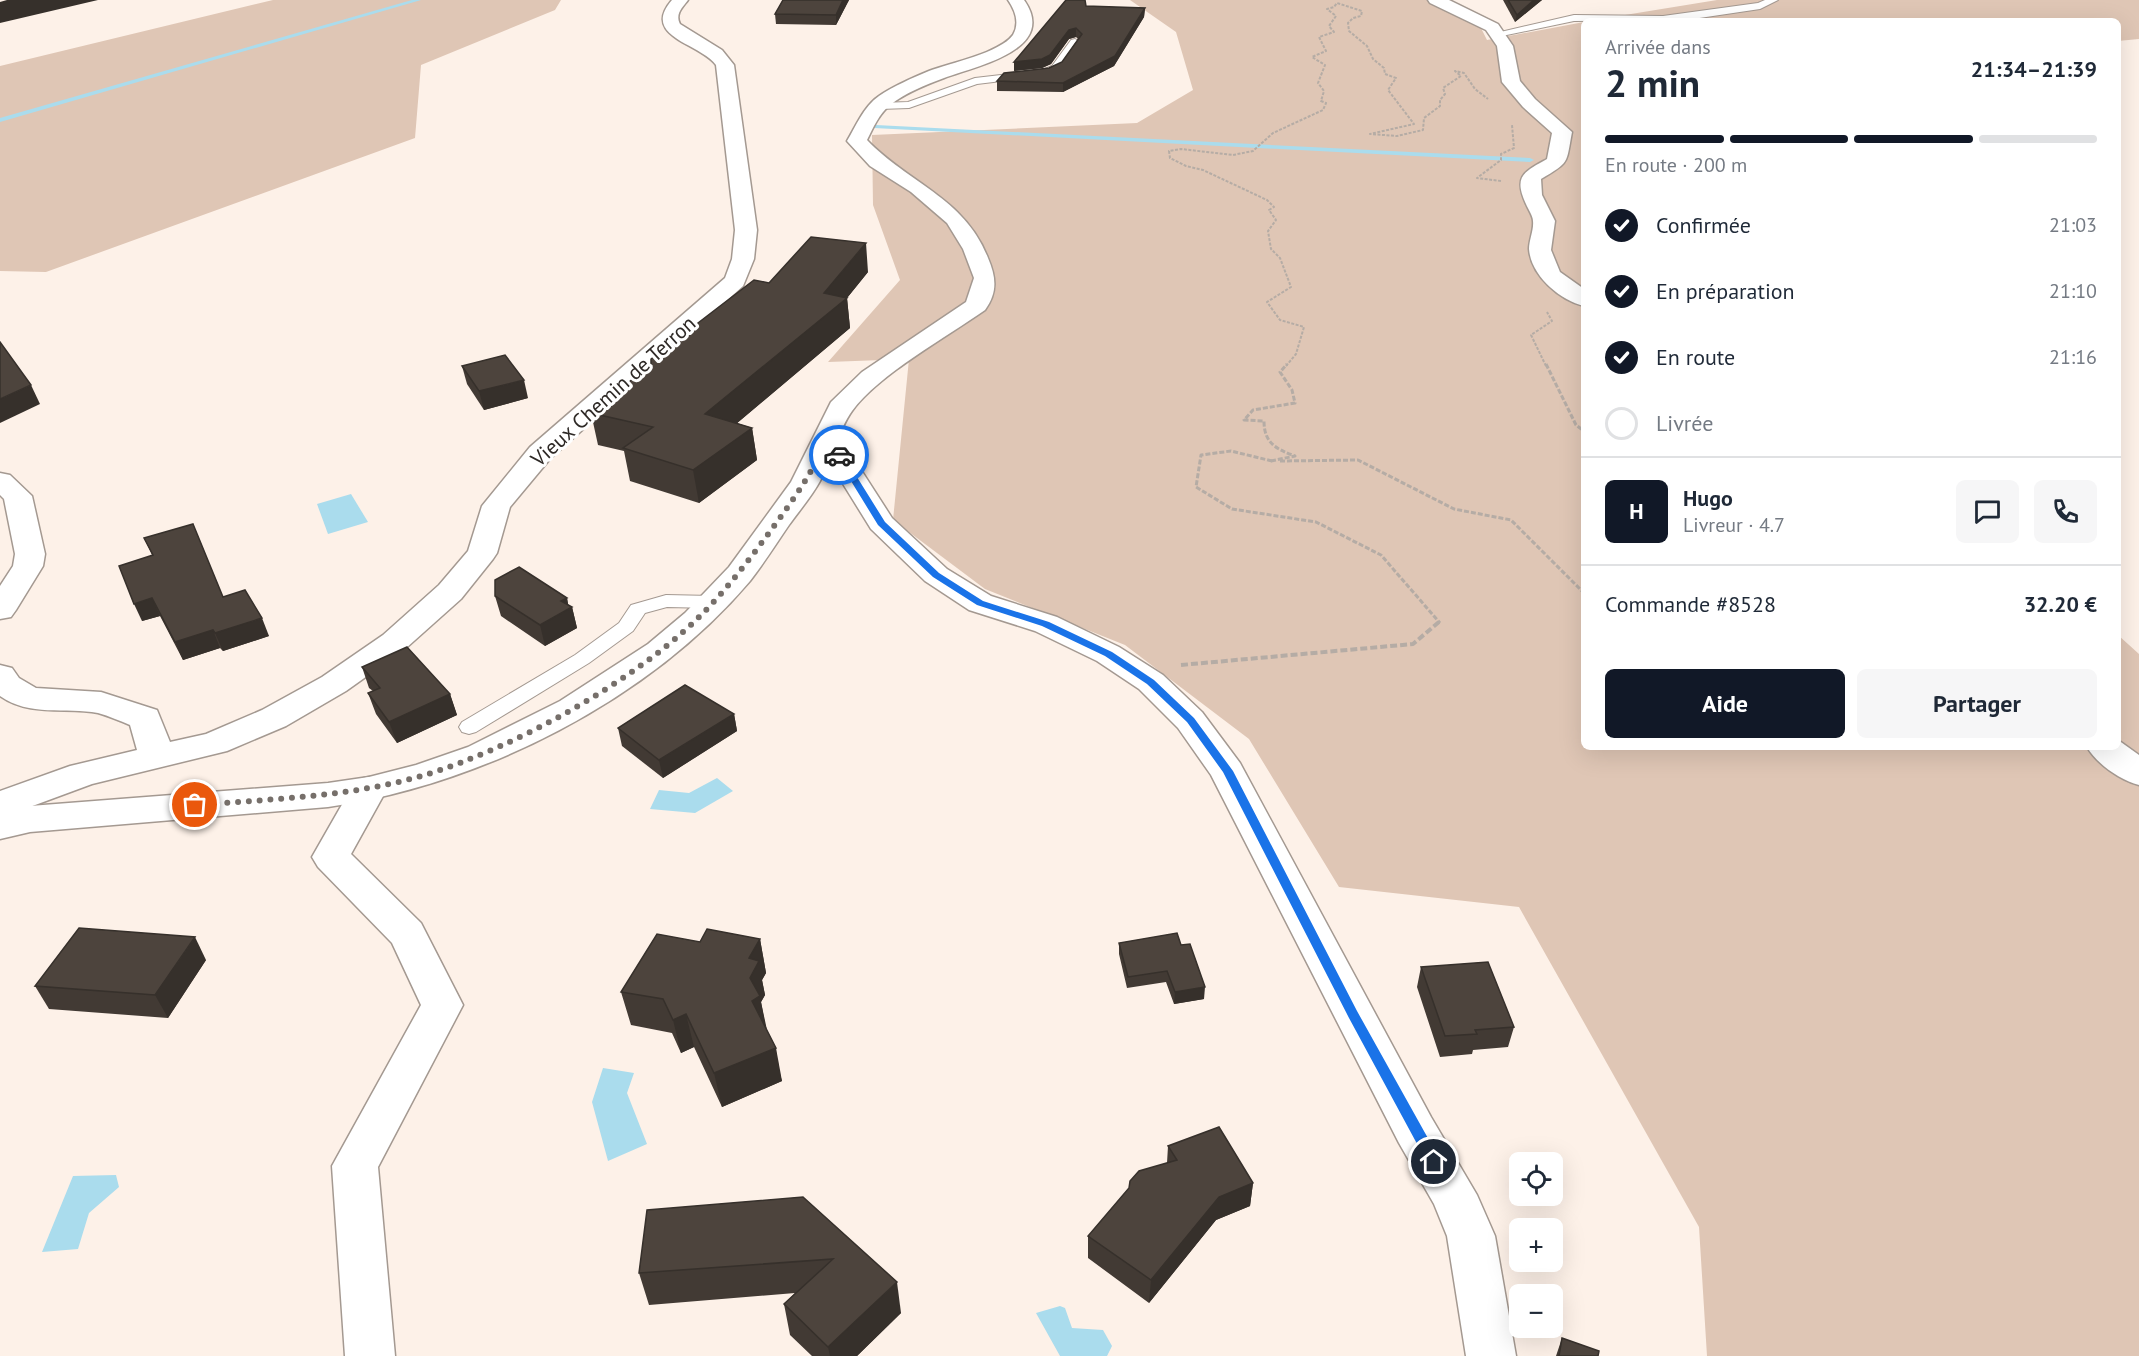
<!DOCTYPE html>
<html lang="fr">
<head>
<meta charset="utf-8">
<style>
	body { margin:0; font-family:"PT Sans",sans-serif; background:#f6f6f7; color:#1f2937; height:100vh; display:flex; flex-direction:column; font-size:22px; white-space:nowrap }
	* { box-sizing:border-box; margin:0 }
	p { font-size:20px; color:#747a83 }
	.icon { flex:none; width:33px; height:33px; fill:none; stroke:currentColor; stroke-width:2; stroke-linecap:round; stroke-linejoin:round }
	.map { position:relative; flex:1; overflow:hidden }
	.side { position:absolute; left:1581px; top:18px; width:540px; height:732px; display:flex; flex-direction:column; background:#fff; border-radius:9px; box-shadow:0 6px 24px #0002 }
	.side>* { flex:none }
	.controls { position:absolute; left:1509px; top:1152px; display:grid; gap:12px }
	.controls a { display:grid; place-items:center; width:54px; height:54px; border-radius:9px; background:#fff; box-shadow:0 6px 24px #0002; font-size:30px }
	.pin { position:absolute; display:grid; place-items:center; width:51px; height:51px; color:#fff; margin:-26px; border:3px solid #fff; border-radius:50%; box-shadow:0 2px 6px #0007 }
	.courier { position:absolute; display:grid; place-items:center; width:60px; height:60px; margin:-30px; border:4px solid #1a73e8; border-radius:50%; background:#fff; color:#222; box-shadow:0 2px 8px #0007 }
	.overview em { font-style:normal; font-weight:800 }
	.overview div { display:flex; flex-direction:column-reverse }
	.overview { display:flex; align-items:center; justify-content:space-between; height:102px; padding:0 24px }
	h1 { font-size:39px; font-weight:800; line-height:45px }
	.bar { display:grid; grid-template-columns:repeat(4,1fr); gap:9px 6px; align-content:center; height:72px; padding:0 24px }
	.bar i { height:8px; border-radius:4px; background:#e0e1e3 }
	.bar .selected { background:#111827 }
	.bar p { grid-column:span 4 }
	.line { display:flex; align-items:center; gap:15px; padding:0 24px; border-top:2px solid #e0e1e3 }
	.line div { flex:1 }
	.round { display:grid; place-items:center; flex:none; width:63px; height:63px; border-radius:9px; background:#f6f6f7 }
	ol { padding:0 24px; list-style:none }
	li { display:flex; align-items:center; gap:18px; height:66px }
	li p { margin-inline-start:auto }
	li .icon { padding:6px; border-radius:50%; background:#111827; color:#fff; stroke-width:4 }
	li:last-child { color:#747a83 }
	li i { width:33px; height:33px; border:3px solid #e0e1e3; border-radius:50% }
	.cta { display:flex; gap:12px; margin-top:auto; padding:12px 24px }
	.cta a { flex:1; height:69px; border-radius:9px; background:#111827; color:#fff; font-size:24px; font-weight:800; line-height:69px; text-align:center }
	.cta a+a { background:#f6f6f7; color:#1f2937 }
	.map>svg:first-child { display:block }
	.green { fill:#dfc6b5 }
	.water { fill:#aadced }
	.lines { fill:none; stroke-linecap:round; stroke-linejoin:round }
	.stream { fill:#aadced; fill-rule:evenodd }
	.lane-casing { stroke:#a49991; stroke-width:2 }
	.street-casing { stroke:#a49991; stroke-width:3 }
	.secondary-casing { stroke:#a49991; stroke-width:3 }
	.path-far2 { stroke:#b5aca5; stroke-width:2; stroke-dasharray:3 1.5; stroke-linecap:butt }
	.path-far1 { stroke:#b5aca5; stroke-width:3; stroke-dasharray:5 2; stroke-linecap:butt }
	.path { stroke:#b5aca5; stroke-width:4; stroke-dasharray:7 3; stroke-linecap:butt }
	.lane { fill:#fff; fill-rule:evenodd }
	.street { fill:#fff; fill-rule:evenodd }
	.secondary { fill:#fff; fill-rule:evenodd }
	.wall { fill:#423a34 }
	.shaded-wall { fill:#36302b }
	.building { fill:#4d443d; stroke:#36302b; stroke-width:1.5 }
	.route { fill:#1a73e8 }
	.done { stroke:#766f6a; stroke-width:6; stroke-dasharray:0 10.8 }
	.labels { text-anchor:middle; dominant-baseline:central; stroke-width:6; stroke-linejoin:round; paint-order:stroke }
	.street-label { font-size:21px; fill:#2e2926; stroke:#fff }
</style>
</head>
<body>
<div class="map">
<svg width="2139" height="1356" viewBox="0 0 2139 1356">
	<rect width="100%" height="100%" fill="#fdf1e8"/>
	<!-- green -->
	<g class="green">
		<path d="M273,0H561L555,10L421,65L415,138L46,272L0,271V66Z"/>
		<path d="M1130,0H1431L1480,26L1487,40L1584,22V747H2118V635L2139,654V1356H1707L1699,1227L1519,907L1339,887L1249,739L1125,645L985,589L893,520L909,359L828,362L900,280L873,205L872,135L1137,123L1193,90L1176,32Z"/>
		<path d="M1717,0H2139V39L2118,41V21H1588Z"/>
	</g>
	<!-- water -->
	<g class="water">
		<path d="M351,494L368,522L328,534L317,504Z"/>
		<path d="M717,778L733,791L695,813L650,809L659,790L689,793Z"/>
		<path d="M603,1068L634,1073L627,1093L647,1144L608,1161L592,1102Z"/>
		<path d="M116,1175L119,1187L89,1213L78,1249L42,1252L73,1176Z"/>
		<path d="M1060,1306L1065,1308L1072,1328L1103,1330L1112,1346L1107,1356H1060L1036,1313Z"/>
	</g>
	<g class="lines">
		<!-- stream -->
		<g class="stream">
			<path d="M412,0H421L0,122V118Z"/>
			<path d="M876,125L1530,158L1534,160L1530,162L874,128L873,127Z"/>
		</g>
		<!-- lane casing -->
		<g class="lane-casing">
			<g id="lane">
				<path d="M1765,0H1778L1760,9L1686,20L1574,21L1497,37L1492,34L1574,15L1663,16L1758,3Z"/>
				<path d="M1075,39L1080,42L1060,70L1049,75L977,84L909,108L880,109L875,106L880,103L908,102L975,78L1043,70L1052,66L1071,40Z"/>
				<path d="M666,595L712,596L718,598L721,602L718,606L712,608L667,607L645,613L633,631L589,663L476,732L469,734L462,732L459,727L462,722L575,655L619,623L631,605Z"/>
			</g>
		</g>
		<!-- street casing -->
		<g class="street-casing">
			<g id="street">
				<path d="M672,0H688C682,8 675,14 680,24L722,50L734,65L757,230L754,259L743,286L550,459L510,507L497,553L493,559L461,599L405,649L346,691L286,726L227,751L92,784L0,818V791L70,766L137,750L130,725C120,721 109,716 98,713C66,707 29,717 0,696V665L12,668L19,678L36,688L101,692L157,710L170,742L206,734L262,710L322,677L383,635L439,585L468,551L482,506L530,447L725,278L732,259L735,230L716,65C700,43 640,37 672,0Z"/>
				<path d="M1428,0H1449L1498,24L1513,46L1520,81L1535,99L1572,132C1566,164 1570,162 1541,179L1542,195L1555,221L1551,250L1560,272L1584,289V306C1560,300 1531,276 1529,249C1529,240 1534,230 1533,221C1533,216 1528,209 1526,204C1513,176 1524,172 1547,159L1552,133L1523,107L1502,82L1497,46L1486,30L1430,3Z"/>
				<path d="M827,429L836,431L892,518L947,569L991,596L1057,617L1119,647L1163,675L1202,712L1240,763L1431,1117L1477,1195L1495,1236L1516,1356H1466L1447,1236L1434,1204L1399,1143L1211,775L1178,728L1139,689L1097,661L1035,631L969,610L925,581L871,529L814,437L818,431Z"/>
				<path d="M0,473L10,475L32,496L45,554L43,566L16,610L11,617L0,619V586L13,566L15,554L4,499L0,495Z"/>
				<path d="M2118,740L2139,755V785C2120,780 2097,764 2087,747H2118Z"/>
				<path d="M369,777L382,780L387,789L351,854L421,923L463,1005L378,1167L395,1356H345L332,1166L421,1005L392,943L318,867L312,857L356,780Z"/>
			</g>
		</g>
		<!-- secondary casing -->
		<g class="secondary-casing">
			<path id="secondary" d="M1008,0H1024C1059,50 975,66 944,78C925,85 905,93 890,105C879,114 873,128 867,140C908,183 965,198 988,258C996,277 998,292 985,310C948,336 878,375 852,411C839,429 831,459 820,481C812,496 799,511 789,525C776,544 764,563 750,581C648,701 483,784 328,807L30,832L0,839V813L30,806L328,783L369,777L416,765L468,747L560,701L648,644L685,613L729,567L791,482L831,402L862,372L966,302L974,278L963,249L947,223L911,192L870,166L847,141C856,126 864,106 879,96C894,86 912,78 929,71C950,63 1000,53 1013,35C1020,23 1015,10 1008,0Z"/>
		</g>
		<!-- path-far2 -->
		<g class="path-far2">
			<path d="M1501,181L1477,178L1501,160V154L1514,148L1512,125"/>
			<path d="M1286,366L1296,354L1304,327L1280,320L1267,302L1291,287L1280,258L1271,249L1268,231L1276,220L1269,210L1274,207L1267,200L1203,170L1186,166L1170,158L1169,151L1181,149L1233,155L1253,151L1273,133L1323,110L1326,103L1321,101L1324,91L1318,83L1325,65L1312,57L1326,51L1319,37L1334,32L1329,26L1336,16L1327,9L1334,7L1337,3L1362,11L1361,16L1353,18L1348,23L1349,31L1367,46L1373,59L1384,68L1385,74L1396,78L1388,90L1414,124L1370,134L1397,136L1423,130L1424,118L1440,106V100L1445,94L1443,88L1461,76L1455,71L1464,73L1475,89L1488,99"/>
			<path d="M1546,366L1531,335L1552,321L1547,312"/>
		</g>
		<!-- path-far1 -->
		<g class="path-far1">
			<path d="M1546,364L1576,425L1584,431"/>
			<path d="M1271,461L1295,456C1276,449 1264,443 1264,421L1244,420L1253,410L1295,403L1292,390L1280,372L1287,364"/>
			<path d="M1272,461L1231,451L1201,455L1196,487L1232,509L1316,522L1381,555L1440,623"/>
			<path d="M1280,461L1358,460L1454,509L1511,520L1584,593"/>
		</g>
		<!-- path -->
		<path class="path" d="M1181,665L1413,644L1440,621"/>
		<!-- lane -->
		<use href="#lane" class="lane"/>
		<!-- street -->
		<use href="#street" class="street"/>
		<!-- secondary -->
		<use href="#secondary" class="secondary"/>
	</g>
	<!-- wall -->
	<g class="wall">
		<path d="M783,0H849L836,25L776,24L775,14Z"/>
		<path d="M1503,0H1542L1515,22Z"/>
		<path d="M1086,6L1145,8L1144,17L1114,66L1063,92L997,91V81L1049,68L1062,62L1078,39L1076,37L1069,39L1051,64L1042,68L1014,71Z"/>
		<path d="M868,272L847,298L850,328L737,423L752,428L757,460L699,503L630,481L624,451L598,445L591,413L769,283Z"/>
		<path d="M462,366L528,398L484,410L467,384Z"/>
		<path d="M144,538L223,597L269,636L223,651L220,648L183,660L160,616L142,621L152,555Z"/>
		<path d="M495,596L567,598L568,605L572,607L577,628L545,646L501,616Z"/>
		<path d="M362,667L450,694L457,715L397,743L376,714L368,693L373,691L369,688Z"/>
		<path d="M734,714L737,731L663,778L622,746L618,728Z"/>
		<path d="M760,939L766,973L762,980L765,995L761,1002L766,1029L782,1081L722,1107L694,1047L681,1053L672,1033L631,1025L621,992L700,942Z"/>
		<path d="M1119,943L1181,945L1204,999L1174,1004L1166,982L1127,988L1119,954Z"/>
		<path d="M206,960L168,1018L49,1009L35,986Z"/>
		<path d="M1421,967L1514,1027L1508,1047L1473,1050L1472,1054L1440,1057L1417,987Z"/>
		<path d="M1168,1146L1253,1183L1250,1206L1216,1220L1149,1303L1088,1258V1236L1167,1163Z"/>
		<path d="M803,1197L901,1313L857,1356H812L790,1335L784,1304L795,1293L649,1305L639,1273Z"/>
		<path d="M1562,1338L1598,1356H1556Z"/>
	</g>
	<!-- shaded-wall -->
	<g class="shaded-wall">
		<path d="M7,0H98L0,23V2Z"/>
		<path d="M843,0H849L836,25V15Z"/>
		<path d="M1534,0H1542L1515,22L1517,15Z"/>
		<path d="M1145,8L1144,17L1114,66L1063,92V83Z"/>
		<path d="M1076,28V37L1069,39L1051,64L1042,68L1014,71V62L1069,30Z"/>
		<path d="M866,243L868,272L847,298L850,328L710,446L705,414L824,293Z"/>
		<path d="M524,380L528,398L484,410L479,391Z"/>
		<path d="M31,385L40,404L0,423V399Z"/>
		<path d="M752,428L757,460L699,503L693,470Z"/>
		<path d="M152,598L160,616L142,621L134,604Z"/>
		<path d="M567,598L569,609L572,607L577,628L545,646L540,625L561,601Z"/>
		<path d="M262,618L269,636L223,651L215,633Z"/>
		<path d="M213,630L220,648L183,660L175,642Z"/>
		<path d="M450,694L457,715L397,743L389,722Z"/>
		<path d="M734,714L737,731L663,778L659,760Z"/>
		<path d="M195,937L206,960L168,1018L155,995Z"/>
		<path d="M760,939L766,973L762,980L765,995L761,1002L767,1030L752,1001L750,978L749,958Z"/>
		<path d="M1205,987L1204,999L1174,1004L1175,992Z"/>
		<path d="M686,1014L694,1047L681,1053L673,1020Z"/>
		<path d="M776,1048L782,1081L722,1107L714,1073Z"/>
		<path d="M1253,1183L1250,1206L1216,1220L1149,1303L1151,1280L1219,1197Z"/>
		<path d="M897,1282L901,1313L857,1356H830L828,1347Z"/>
	</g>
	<!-- building -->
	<g class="building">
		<path d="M783,0H843L836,15L775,14Z"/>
		<path d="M1066,0H1085L1086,6L1145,8L1115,56L1063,83L997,81L1004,73L1049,68L1062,62L1082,34L1076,28L1069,30L1050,55L1042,59L1014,62Z"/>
		<path d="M1508,0H1534L1517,15Z"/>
		<path d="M811,237L866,243L824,293L847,298L705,414L752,428L693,470L623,448L653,427L591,413L651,364V359L754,280L769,283Z"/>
		<path d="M0,342L31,385L0,399Z"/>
		<path d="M505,355L524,380L479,391L462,366Z"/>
		<path d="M193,524L223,597L245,590L262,618L215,633L213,630L175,642L152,598L134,604L119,566L153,555L144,538Z"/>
		<path d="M519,567L567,598L561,601L572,607L540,625L495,596V580Z"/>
		<path d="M407,647L450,694L389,722L368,693L380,688L362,667Z"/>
		<path d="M685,685L734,714L659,760L618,728Z"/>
		<path d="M79,928L195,937L155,995L35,986Z"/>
		<path d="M707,929L760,939L749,958L759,961L750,978L760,996L752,1001L776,1048L714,1073L686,1014L673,1020L663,999L621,992L657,934L700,942Z"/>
		<path d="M1177,933L1181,945L1190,944L1205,987L1175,992L1167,971L1128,977L1119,943Z"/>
		<path d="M1488,962L1514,1027L1475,1030L1477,1034L1445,1036L1421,967Z"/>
		<path d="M1219,1127L1253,1183L1219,1197L1151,1280L1088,1236L1129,1188L1130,1181L1139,1171L1177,1160L1168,1146Z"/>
		<path d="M803,1197L897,1282L828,1347L784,1304L833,1259L639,1273L647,1210Z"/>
		<path d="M1562,1338L1599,1351L1598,1356H1559Z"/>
	</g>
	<!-- route -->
	<path class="route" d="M836,453H842L885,522L939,573L983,601L1049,622L1112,652L1154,680L1194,718L1233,771L1357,1011L1439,1158L1441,1162L1439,1166H1429L1349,1018L1223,772L1187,722L1147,684L1105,656L1042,626L977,605L933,577L878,525L835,455Z"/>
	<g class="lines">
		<!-- done -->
		<path class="done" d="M195,805C272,799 350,797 425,775C513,748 630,684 696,620C725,592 750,559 774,526C795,497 815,470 827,436L839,455"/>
	</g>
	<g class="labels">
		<!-- street labels -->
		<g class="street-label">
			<text transform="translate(613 391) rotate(-42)">Vieux Chemin de Terron</text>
		</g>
	</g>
</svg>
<div class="controls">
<a><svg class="icon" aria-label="locate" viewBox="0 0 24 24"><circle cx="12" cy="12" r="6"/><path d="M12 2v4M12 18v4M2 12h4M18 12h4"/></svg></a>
<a>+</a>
<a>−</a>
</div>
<div class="pin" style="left:195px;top:805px;background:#ea580c"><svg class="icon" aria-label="bag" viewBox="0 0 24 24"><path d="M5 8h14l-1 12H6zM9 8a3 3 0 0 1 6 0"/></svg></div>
<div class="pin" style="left:1434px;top:1162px;background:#1f2937"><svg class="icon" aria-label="home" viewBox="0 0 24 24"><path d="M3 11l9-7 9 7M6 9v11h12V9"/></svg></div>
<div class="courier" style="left:839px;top:455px"><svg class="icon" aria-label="car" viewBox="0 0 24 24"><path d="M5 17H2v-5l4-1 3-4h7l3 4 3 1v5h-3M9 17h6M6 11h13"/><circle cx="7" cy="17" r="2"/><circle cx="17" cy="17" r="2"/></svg></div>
<section class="side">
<div class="overview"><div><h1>2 min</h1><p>Arrivée dans</p></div><em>21:34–21:39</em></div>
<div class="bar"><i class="selected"></i><i class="selected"></i><i class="selected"></i><i></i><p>En route · 200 m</p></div>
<ol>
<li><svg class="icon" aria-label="check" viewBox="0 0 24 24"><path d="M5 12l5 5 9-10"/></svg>Confirmée<p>21:03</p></li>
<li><svg class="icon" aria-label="check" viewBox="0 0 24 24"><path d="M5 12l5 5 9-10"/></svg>En préparation<p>21:10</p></li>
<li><svg class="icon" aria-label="check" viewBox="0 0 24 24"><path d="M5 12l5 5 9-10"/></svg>En route<p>21:16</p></li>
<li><i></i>Livrée</li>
</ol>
<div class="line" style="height:108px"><b class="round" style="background:#111827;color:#fff">H</b><div><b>Hugo</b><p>Livreur · 4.7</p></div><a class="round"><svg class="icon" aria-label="chat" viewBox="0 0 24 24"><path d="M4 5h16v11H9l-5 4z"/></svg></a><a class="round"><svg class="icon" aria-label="phone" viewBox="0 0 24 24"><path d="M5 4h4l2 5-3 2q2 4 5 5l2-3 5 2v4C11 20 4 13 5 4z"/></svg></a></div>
<div class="line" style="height:78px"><div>Commande #8528</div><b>32.20 €</b></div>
<div class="cta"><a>Aide</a><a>Partager</a></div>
</section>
</div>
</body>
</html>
